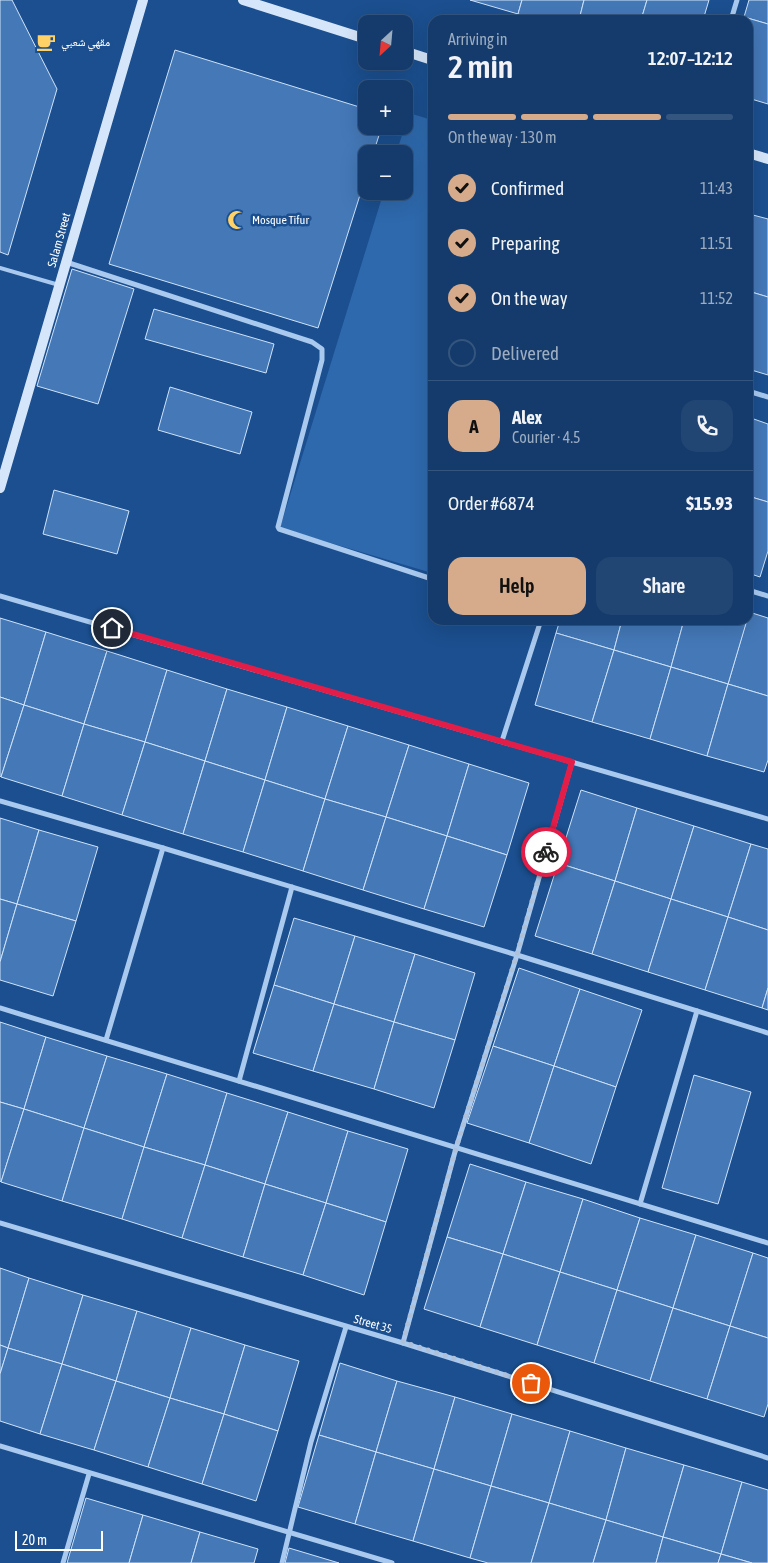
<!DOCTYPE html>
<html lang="en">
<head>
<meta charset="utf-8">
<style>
	body { margin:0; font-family:"Asap Condensed","Noto Naskh Arabic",sans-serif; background:#214673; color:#f1f3f6; height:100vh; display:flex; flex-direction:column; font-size:19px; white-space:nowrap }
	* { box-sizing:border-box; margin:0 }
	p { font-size:16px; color:#9dadc1 }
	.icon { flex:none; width:28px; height:28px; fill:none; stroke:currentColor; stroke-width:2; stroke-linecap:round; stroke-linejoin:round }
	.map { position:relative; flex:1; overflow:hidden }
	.panel { position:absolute; left:428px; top:15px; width:325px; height:610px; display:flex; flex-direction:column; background:#143b6b; border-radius:15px; box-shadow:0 5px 20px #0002,0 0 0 1px #33557e }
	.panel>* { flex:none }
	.needle { width:32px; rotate:206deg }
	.buttons { position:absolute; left:358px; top:15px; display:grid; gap:10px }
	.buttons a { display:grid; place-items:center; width:55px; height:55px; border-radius:10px; background:#143b6b; box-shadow:0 5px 20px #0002,0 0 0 1px #33557e; font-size:25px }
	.scale { position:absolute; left:15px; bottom:12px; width:88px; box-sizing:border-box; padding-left:5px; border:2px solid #fff; border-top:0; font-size:14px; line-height:18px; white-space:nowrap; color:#fff; -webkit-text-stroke:4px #1b4f8f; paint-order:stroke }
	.pin { position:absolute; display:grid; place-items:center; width:42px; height:42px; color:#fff; margin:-21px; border:2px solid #fff; border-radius:50%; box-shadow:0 1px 5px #0007 }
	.courier { position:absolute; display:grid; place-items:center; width:50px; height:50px; margin:-25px; border:4px solid #e11d48; border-radius:50%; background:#fff; color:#222; box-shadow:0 1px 6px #0007 }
	.overview em { font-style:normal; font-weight:600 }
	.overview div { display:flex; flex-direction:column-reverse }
	.overview { display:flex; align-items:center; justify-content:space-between; height:85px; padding:0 20px }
	h1 { font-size:32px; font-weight:600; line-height:38px }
	.bar { display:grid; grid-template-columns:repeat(4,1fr); gap:8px 5px; align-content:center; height:60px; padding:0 20px }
	.bar i { height:6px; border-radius:4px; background:#33557e }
	.bar .on { background:#d6ab8b }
	.bar p { grid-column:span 4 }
	.line { display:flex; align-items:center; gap:12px; padding:0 20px; border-top:1px solid #33557e }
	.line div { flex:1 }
	.round { display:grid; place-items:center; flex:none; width:52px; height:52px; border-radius:15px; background:#214673 }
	ol { padding:0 20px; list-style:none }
	li { display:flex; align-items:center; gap:15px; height:55px }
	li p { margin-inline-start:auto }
	li .icon { padding:5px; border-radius:50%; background:#d6ab8b; color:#111; stroke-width:4 }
	li:last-child { color:#9dadc1 }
	li i { width:28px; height:28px; border:2px solid #33557e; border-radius:50% }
	.button { display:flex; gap:10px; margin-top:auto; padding:10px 20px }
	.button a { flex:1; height:58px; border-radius:15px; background:#d6ab8b; color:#111; font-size:20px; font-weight:600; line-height:58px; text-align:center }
	.button a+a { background:#214673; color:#f1f3f6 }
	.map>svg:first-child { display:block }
	.green { fill:#2e69ad }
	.building { fill:#4478b7; stroke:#cfe3fa }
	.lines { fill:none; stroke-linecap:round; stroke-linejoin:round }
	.lane { stroke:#a9c9ee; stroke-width:4 }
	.street { stroke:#a9c9ee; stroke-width:5 }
	.secondary { stroke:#d6e6fa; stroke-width:10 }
	.done { stroke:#afc1d8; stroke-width:5; stroke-dasharray:0 9 }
	.route { stroke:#e11d48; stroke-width:6 }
	.labels { text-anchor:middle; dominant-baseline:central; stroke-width:5; stroke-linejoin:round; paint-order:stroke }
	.poi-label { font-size:12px; fill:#fff; stroke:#1b4f8f; text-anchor:start }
	.street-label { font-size:12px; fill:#fff; stroke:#1b4f8f }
</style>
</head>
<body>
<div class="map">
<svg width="768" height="1563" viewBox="0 0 768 1563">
	<rect width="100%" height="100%" fill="#1b4f8f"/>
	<!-- green -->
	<path class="green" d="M409,113L432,120V573L280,528L384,191H404V154H396Z"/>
	<!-- building -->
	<g class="building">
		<path d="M0,0H12L57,89L8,255L0,252Z"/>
		<path d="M470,0H522L518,14Z"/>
		<path d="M522,0H584L579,20H541L518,14Z"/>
		<path d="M584,0H647L641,20H579Z"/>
		<path d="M647,0H709L703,20H641Z"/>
		<path d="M749,0H768V24L744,17Z"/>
		<path d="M744,17L768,24V104L748,98V20H743Z"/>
		<path d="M175,50L366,109V126H382L373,154H366V176L318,328L109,264Z"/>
		<path d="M753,215L768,219V297L748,291V233Z"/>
		<path d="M72,269L134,289L98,404L37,386Z"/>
		<path d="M748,291L768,297V375L748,369Z"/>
		<path d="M154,309L274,344L266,373L145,339Z"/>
		<path d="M170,387L252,412L240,454L158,430Z"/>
		<path d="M748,417L768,424V502L748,496Z"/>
		<path d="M54,490L129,511L117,554L43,534Z"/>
		<path d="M748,496L768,502V551L760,577L748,573Z"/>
		<path d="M749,612L768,618V696L728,684Z"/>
		<path d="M0,618L46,632L24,705L0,697Z"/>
		<path d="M560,620H622L614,650L556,633Z"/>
		<path d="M622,620H684L671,667L614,650Z"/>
		<path d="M684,620H747L728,684L671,667Z"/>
		<path d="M46,632L107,651L84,724L24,705Z"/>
		<path d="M556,633L614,650L592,722L535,705Z"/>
		<path d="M614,650L671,667L650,739L592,722Z"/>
		<path d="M107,651L167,670L145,742L84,724Z"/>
		<path d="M671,667L728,684L707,756L650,739Z"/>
		<path d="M167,670L227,689L205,761L145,742Z"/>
		<path d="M728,684L768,696V760L764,772L707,756Z"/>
		<path d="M227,689L287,707L265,780L205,761Z"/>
		<path d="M0,697L24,705L1,777L0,776Z"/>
		<path d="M24,705L84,724L62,796L1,777Z"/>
		<path d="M287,707L348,726L325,799L265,780Z"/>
		<path d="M84,724L145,742L122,815L62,796Z"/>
		<path d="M348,726L409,745L386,817L325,799Z"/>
		<path d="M145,742L205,761L183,834L122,815Z"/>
		<path d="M409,745L469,764L447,836L386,817Z"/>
		<path d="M205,761L265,780L243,852L183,834Z"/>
		<path d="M469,764L529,783L507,855L447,836Z"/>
		<path d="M265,780L325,799L303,871L243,852Z"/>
		<path d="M581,790L637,808L615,881L558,863Z"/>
		<path d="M325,799L386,817L363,890L303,871Z"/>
		<path d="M637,808L694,826L671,899L615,881Z"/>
		<path d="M386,817L447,836L424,909L363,890Z"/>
		<path d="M0,818L39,830L17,904L0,899Z"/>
		<path d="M694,826L751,844L728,917L671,899Z"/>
		<path d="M39,830L98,847L76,921L17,904Z"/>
		<path d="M447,836L507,855L484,927L424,909Z"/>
		<path d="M751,844L768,849V930L728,917Z"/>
		<path d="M558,863L615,881L592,954L535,936Z"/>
		<path d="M615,881L671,899L648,972L592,954Z"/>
		<path d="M0,899L17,904L0,962Z"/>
		<path d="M671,899L728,917L705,990L648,972Z"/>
		<path d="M17,904L76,921L53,996L0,980V962Z"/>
		<path d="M728,917L768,930V988L762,1008L705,990Z"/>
		<path d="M294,918L355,936L334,1004L274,985Z"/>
		<path d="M355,936L415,954L394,1022L334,1004Z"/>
		<path d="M415,954L475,973L455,1040L394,1022Z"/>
		<path d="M519,968L580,989L554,1066L493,1046Z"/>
		<path d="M274,985L334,1004L313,1071L253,1053Z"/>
		<path d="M768,988V1010L762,1008Z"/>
		<path d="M580,989L642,1010L616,1087L554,1066Z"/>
		<path d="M334,1004L394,1022L374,1089L313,1071Z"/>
		<path d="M0,1022L46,1037L24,1109L0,1102Z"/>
		<path d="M394,1022L455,1040L434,1108L374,1089Z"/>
		<path d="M46,1037L107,1056L84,1128L24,1109Z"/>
		<path d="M493,1046L554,1066L529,1143L467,1123Z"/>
		<path d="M107,1056L167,1074L144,1147L84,1128Z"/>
		<path d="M554,1066L616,1087L591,1164L529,1143Z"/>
		<path d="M167,1074L227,1093L205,1165L144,1147Z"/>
		<path d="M694,1075L751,1092L718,1204L662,1188Z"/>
		<path d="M227,1093L288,1112L265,1184L205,1165Z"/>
		<path d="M0,1102L24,1109L1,1182L0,1181Z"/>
		<path d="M24,1109L84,1128L62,1201L1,1182Z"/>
		<path d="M288,1112L348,1131L326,1203L265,1184Z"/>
		<path d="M84,1128L144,1147L122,1219L62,1201Z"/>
		<path d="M348,1131L408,1149L386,1222L326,1203Z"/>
		<path d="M144,1147L205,1165L182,1238L122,1219Z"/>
		<path d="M470,1164L526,1182L503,1254L447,1237Z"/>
		<path d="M205,1165L265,1184L243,1257L182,1238Z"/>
		<path d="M526,1182L583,1199L560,1272L503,1254Z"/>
		<path d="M265,1184L326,1203L303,1275L243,1257Z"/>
		<path d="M583,1199L640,1218L617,1290L560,1272Z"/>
		<path d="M326,1203L386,1222L364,1295L303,1275Z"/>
		<path d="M640,1218L696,1235L673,1308L617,1290Z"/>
		<path d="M696,1235L753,1253L730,1326L673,1308Z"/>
		<path d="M447,1237L503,1254L480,1327L424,1309Z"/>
		<path d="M753,1253L768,1258V1338L730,1326Z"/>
		<path d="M503,1254L560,1272L537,1345L480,1327Z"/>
		<path d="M0,1268L29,1278L8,1348L0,1345Z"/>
		<path d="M560,1272L617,1290L594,1363L537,1345Z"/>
		<path d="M29,1278L83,1295L62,1364L8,1348Z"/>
		<path d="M617,1290L673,1308L650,1381L594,1363Z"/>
		<path d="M83,1295L137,1311L116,1381L62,1364Z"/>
		<path d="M673,1308L730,1326L707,1399L650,1381Z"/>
		<path d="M137,1311L191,1328L170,1398L116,1381Z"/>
		<path d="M730,1326L768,1338V1404L764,1417L707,1399Z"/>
		<path d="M191,1328L245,1345L224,1414L170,1398Z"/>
		<path d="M0,1345L8,1348L0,1374Z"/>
		<path d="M245,1345L299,1361L278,1431L224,1414Z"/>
		<path d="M8,1348L62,1364L40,1434L0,1421V1374Z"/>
		<path d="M340,1363L397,1381L376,1452L319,1435Z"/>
		<path d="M62,1364L116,1381L94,1450L40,1434Z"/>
		<path d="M116,1381L170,1398L148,1467L94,1450Z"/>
		<path d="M397,1381L455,1397L434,1469L376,1452Z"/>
		<path d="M455,1397L512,1414L491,1486L434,1469Z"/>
		<path d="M170,1398L224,1414L202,1484L148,1467Z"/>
		<path d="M224,1414L278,1431L256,1501L202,1484Z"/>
		<path d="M512,1414L570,1431L549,1503L491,1486Z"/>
		<path d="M570,1431L626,1448L606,1520L549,1503Z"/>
		<path d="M319,1435L376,1452L355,1524L298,1507Z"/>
		<path d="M626,1448L684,1465L663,1537L606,1520Z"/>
		<path d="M376,1452L434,1469L413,1541L355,1524Z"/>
		<path d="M684,1465L742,1482L721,1554L663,1537Z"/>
		<path d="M434,1469L491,1486L470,1558L413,1541Z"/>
		<path d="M742,1482L768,1490V1563H752L721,1554Z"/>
		<path d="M491,1486L549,1503L531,1563H488L470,1558Z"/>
		<path d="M86,1498L143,1515L129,1563H67Z"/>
		<path d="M549,1503L606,1520L593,1563H531Z"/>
		<path d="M143,1515L200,1532L191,1563H129Z"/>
		<path d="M606,1520L663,1537L656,1563H593Z"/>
		<path d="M200,1532L258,1549L254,1563H191Z"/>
		<path d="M663,1537L721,1554L718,1563H656Z"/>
		<path d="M289,1548L339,1563H285Z"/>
		<path d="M721,1554L752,1563H718Z"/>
	</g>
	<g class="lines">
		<!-- lane -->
		<path class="lane" d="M0,268L59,285"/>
		<!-- street -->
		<g class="street">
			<path d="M731,20L737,0"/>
			<path d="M66,262L312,342L322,349V360L278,527L279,529L432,579"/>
			<path d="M748,391L768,397"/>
			<path d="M748,590L768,596"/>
			<path d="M0,596L768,819"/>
			<path d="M502,741L541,620"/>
			<path d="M0,801L163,848L517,955L768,1033"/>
			<path d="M0,1008L768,1243"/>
			<path d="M106,1040L163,848"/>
			<path d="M239,1081L292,887"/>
			<path d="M640,1204L697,1011"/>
			<path d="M0,1223L403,1343L768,1458"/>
			<path d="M403,1343L456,1148L517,955L572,762"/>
			<path d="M0,1446L392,1563"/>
			<path d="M63,1563L89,1474"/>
			<path d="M282,1563L311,1442L346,1327"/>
		</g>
		<!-- secondary -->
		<g class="secondary">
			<path d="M243,0L366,39"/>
			<path d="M404,51L432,60"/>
			<path d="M748,153L768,159"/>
			<path d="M0,488L143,0"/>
		</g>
	</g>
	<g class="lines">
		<!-- done -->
		<path class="done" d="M531,1383L403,1342L456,1148L517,954L546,852"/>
		<!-- route -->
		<path class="route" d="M112,628L572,762L546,852"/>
	</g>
	<!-- icons -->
	<defs>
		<g id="cafe-bare" transform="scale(1.5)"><path d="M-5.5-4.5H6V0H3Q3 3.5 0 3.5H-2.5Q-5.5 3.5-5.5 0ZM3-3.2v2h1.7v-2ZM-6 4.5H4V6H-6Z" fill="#ffd166" stroke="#1b4f8f" stroke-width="2.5" paint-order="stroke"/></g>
		<g id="mosque-bare" transform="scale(1.5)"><path d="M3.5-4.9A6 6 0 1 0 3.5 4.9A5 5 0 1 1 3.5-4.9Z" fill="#ffd166" stroke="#1b4f8f" stroke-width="2.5" paint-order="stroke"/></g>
	</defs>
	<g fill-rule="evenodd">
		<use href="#cafe-bare" x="46" y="42"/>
		<use href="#mosque-bare" x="237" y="220"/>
	</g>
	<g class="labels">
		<!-- poi labels -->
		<g class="poi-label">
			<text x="61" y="42">مقهي شعبي</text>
			<text x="252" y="220">Mosque Tifur</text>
		</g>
		<!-- street labels -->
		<g class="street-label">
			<text transform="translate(59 240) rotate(-74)">Salam Street</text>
			<text transform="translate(373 1324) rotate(16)">Street 35</text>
		</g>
	</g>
</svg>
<div class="buttons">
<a><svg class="needle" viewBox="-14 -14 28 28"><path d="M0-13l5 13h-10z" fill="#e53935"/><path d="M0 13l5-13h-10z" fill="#9dadc1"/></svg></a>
<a>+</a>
<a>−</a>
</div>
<div class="scale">20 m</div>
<div class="pin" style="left:531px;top:1383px;background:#ea580c"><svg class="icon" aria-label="bag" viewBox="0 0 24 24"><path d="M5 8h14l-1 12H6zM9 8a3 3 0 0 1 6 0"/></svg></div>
<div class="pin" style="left:112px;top:628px;background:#1f2937"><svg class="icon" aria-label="home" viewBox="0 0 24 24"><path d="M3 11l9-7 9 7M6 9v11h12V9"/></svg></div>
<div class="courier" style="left:546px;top:852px"><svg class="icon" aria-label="bike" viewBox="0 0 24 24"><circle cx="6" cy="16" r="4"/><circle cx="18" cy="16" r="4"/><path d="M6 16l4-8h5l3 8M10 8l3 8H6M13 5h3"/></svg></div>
<section class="panel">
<div class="overview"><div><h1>2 min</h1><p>Arriving in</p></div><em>12:07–12:12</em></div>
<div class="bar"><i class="on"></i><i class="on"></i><i class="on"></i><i></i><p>On the way · 130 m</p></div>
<ol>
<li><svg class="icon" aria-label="check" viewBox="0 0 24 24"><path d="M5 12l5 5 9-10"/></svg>Confirmed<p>11:43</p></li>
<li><svg class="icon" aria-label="check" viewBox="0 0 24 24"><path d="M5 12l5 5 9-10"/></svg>Preparing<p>11:51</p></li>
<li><svg class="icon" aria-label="check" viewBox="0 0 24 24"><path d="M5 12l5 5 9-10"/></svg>On the way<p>11:52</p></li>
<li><i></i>Delivered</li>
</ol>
<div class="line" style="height:90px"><b class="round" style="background:#d6ab8b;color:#111">A</b><div><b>Alex</b><p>Courier · 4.5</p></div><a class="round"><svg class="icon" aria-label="phone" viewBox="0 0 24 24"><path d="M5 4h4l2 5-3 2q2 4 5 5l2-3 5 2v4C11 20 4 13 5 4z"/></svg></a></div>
<div class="line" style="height:65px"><div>Order #6874</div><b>$15.93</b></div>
<div class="button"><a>Help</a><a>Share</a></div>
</section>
</div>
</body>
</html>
